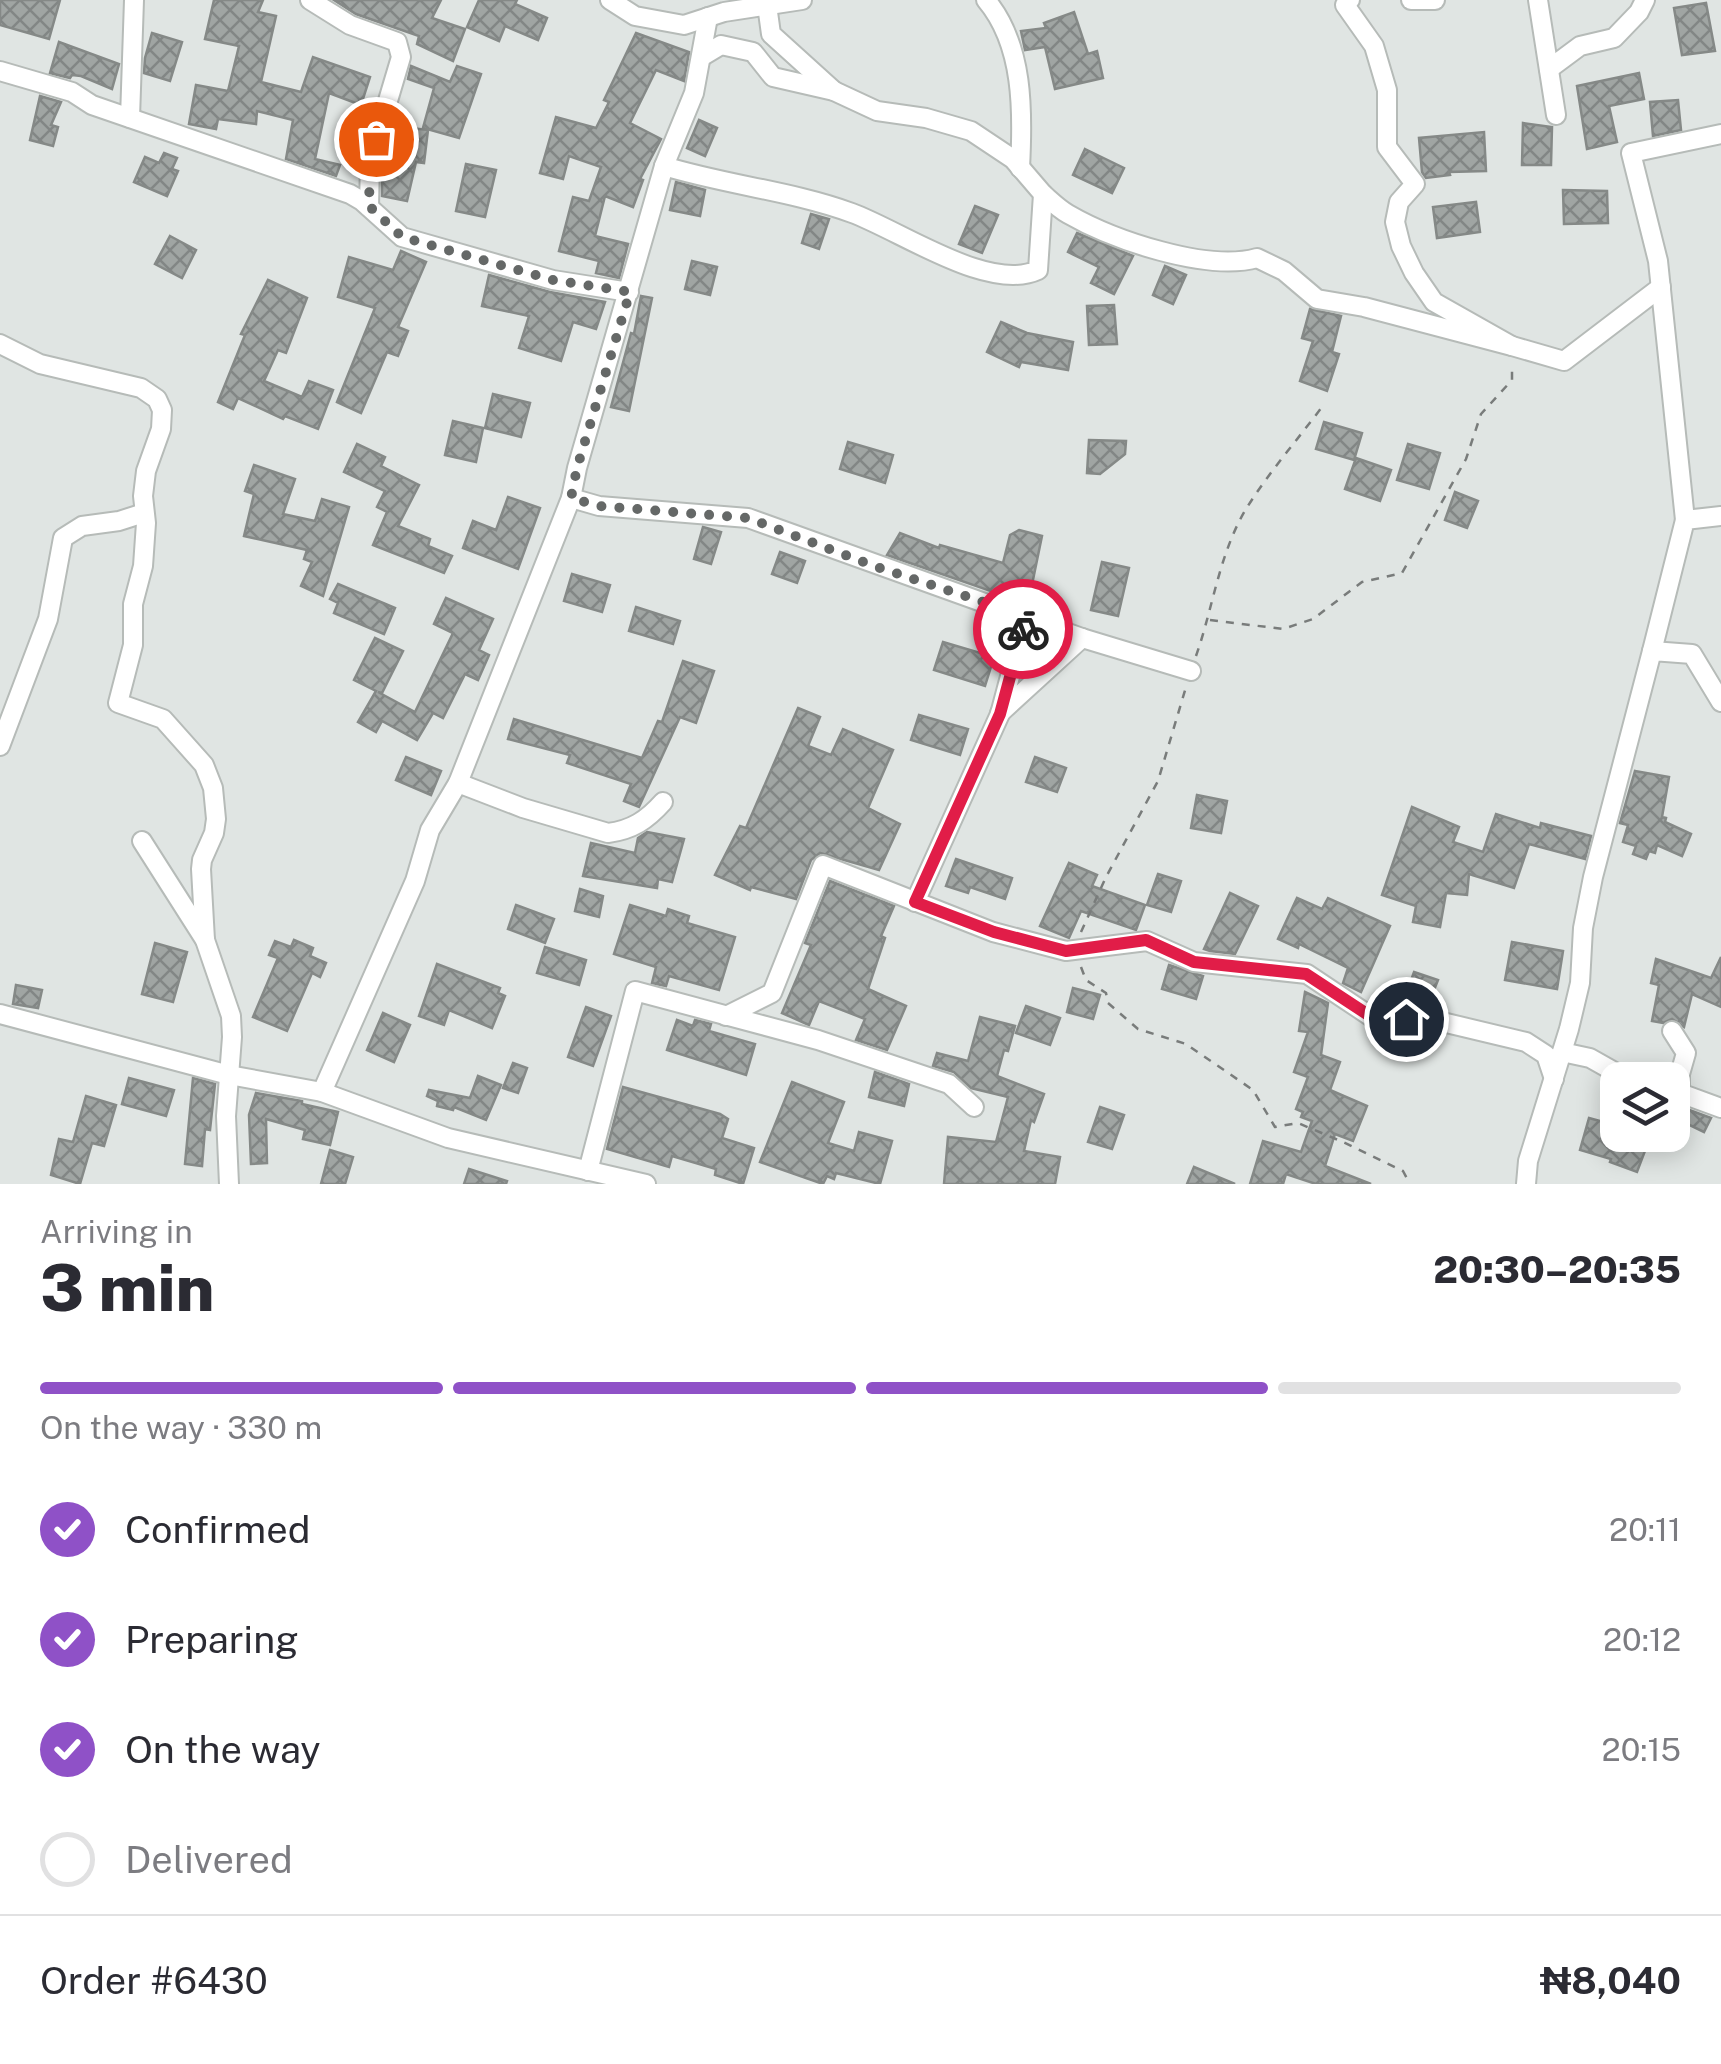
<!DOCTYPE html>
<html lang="en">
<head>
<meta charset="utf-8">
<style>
	body { margin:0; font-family:"Public Sans",sans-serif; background:#f7f7f7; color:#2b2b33; height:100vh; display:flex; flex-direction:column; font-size:38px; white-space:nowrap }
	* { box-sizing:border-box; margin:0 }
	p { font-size:32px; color:#7c7c81 }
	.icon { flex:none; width:55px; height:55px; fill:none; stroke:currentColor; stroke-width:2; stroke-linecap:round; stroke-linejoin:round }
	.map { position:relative; height:1184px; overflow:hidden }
	.sheet { display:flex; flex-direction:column; background:#fff; flex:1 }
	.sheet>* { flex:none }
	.buttons { position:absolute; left:1600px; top:1062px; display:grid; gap:20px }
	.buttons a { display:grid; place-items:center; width:90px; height:90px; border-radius:20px; background:#fff; box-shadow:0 5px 25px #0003; font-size:50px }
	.pin { position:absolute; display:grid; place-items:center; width:85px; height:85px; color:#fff; margin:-42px; border:5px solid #fff; border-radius:50%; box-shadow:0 2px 10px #0007 }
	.courier { position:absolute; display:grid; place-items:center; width:100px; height:100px; margin:-50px; border:8px solid #e11d48; border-radius:50%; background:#fff; color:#222; box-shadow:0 2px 12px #0007 }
	.summary em { font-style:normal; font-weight:800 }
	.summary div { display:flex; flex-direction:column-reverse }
	.summary { display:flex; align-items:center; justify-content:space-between; height:170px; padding:0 40px }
	h1 { font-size:65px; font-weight:800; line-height:75px }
	.bar { display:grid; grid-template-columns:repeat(4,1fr); gap:15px 10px; align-content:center; height:120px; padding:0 40px }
	.bar i { height:12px; border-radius:8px; background:#e1e1e2 }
	.bar .active { background:#8f51c7 }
	.bar p { grid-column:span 4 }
	.line { display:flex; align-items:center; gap:25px; padding:0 40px; border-top:2px solid #e1e1e2 }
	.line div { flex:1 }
	ol { padding:0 40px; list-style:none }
	li { display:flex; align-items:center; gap:30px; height:110px }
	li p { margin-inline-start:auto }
	li .icon { padding:10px; border-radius:50%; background:#8f51c7; color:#fff; stroke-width:4 }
	li:last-child { color:#7c7c81 }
	li i { width:55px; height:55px; border:5px solid #e1e1e2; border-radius:50% }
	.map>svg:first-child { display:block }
	.building { fill:url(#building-cross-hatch); stroke:#858987; stroke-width:2.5 }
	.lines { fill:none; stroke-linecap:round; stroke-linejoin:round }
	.minor-casing { stroke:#b6bbb8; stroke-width:22 }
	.path { stroke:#797c7b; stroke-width:2.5; stroke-dasharray:8 8; stroke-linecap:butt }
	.minor { stroke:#fff; stroke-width:18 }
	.done { stroke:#656867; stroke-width:10; stroke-dasharray:0 18 }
	.route { stroke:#e11d48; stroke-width:12 }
</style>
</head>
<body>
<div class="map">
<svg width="1721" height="1184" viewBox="0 0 1721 1184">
	<defs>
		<pattern id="building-cross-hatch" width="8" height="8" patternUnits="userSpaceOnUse" patternTransform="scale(2.5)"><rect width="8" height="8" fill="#a0a5a3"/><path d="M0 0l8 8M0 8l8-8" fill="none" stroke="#828685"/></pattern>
	</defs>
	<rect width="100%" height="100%" fill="#e0e5e3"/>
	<!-- building -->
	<g class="building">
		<path d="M0,0H60L49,39L0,25Z"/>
		<path d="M214,0H263L258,12L276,16L261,82L301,92L313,57L370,77L361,105L329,93L315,159L340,165L336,176L286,159L293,120L257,111L256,124L218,119L216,129L189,124L196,85L228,91L239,46L205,39Z"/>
		<path d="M334,0H441L432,18L465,29L453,61L417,44L419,36L356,14Z"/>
		<path d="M479,0H517L515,4L547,18L538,40L505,26L499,41L467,27Z"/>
		<path d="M1706,3L1715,51L1682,55L1674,8Z"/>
		<path d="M1074,12L1088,54L1097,51L1103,78L1055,89L1045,47L1025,50L1021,31L1046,28L1044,23Z"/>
		<path d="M152,33L182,42L170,81L144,73L145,58Z"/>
		<path d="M636,33L689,52L684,81L656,70L630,123L661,139L640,179L643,180L633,207L605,196L595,236L628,244L619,278L596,273L599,261L559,251L573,197L589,201L601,167L569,156L563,179L540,173L556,117L596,128L609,102L604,100Z"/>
		<path d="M59,42L119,64L112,89L81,76L72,75L70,78L50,73Z"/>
		<path d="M411,66L450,82L457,66L481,74L459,138L423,128L434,88L408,79Z"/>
		<path d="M1639,73L1644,99L1609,106L1617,142L1587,149L1577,86Z"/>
		<path d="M40,96L61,102L51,125L58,127L53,146L30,140Z"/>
		<path d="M1678,100L1681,130L1653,136L1650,102Z"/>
		<path d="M699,120L717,128L705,156L687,148Z"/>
		<path d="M1523,123L1552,127L1551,165H1522Z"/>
		<path d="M395,126L428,130L424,163L416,162L407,201L382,196V178L386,162L391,164Z"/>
		<path d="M1484,132L1486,171L1449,172L1450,175L1426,178L1422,172L1419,138Z"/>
		<path d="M1085,149L1124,168L1112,193L1073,175Z"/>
		<path d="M164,153L177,158L172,169L178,171L167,196L134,182L145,157L159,163Z"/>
		<path d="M466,164L496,170L485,217L456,211Z"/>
		<path d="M676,182L705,190L700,216L670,210Z"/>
		<path d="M1563,190L1607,191L1608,223L1564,224Z"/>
		<path d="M1476,202L1480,232L1437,238L1433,207Z"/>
		<path d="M975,206L998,215L982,253L959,244Z"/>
		<path d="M811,214L829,219L819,249L802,243Z"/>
		<path d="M1077,233L1133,256L1114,294L1091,283L1099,267L1068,252Z"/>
		<path d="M170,236L196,250L182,278L155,264Z"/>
		<path d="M401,251L426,262L398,327L408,331L398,356L387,352L361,413L337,402L375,308L338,297L349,257L393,270Z"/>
		<path d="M692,261L717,267L710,295L685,289Z"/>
		<path d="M1165,266L1186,275L1173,304L1153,295Z"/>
		<path d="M489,275L550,292L605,302L596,329L573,322L561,361L519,348L529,316L482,306Z"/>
		<path d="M268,280L307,298L286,353L278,350L264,381L302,397L309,381L333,390L318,429L285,416L283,419L238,398L233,409L218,402L245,335L241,334Z"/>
		<path d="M641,296L652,298L629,411L611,407L631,333L634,334Z"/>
		<path d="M1114,305L1117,344L1089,345L1087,306Z"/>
		<path d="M1310,309L1341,316L1332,352L1339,354L1327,391L1300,381L1313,341L1302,338Z"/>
		<path d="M1001,322L1027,333L1073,342L1068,370L1021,362L1019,367L987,352Z"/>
		<path d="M493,394L530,403L521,437L485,428Z"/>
		<path d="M453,421L483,428L476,462L445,455Z"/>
		<path d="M1324,422L1362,433L1354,460L1316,449Z"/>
		<path d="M1089,440L1126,441L1125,454L1100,474L1087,473Z"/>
		<path d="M848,442L893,455L885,483L840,469Z"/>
		<path d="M357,444L385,457L381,466L419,485L398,526L430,539L428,546L452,556L444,573L373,545L387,512L377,507L385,491L344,472Z"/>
		<path d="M1408,444L1440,453L1429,489L1397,480Z"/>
		<path d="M1356,458L1391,470L1380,501L1345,489Z"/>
		<path d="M254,465L295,479L283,514L315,521L322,499L349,507L323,596L301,586L312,562L304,559L307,550L244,536L254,494L245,491Z"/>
		<path d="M1455,492L1478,501L1467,528L1445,520Z"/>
		<path d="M508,497L540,508L518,569L463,548L473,521L496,530Z"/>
		<path d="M703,527L721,532L711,564L694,559Z"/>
		<path d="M1019,530L1042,536L1028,604L887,555L900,533L939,548L940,545L1003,563L1010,535Z"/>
		<path d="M780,552L805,561L797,583L772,574Z"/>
		<path d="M1102,562L1129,568L1118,616L1091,610Z"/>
		<path d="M572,574L610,585L602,612L564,601Z"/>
		<path d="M338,584L395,608L384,634L334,613L338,603L330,599Z"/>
		<path d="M446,598L493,619L479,650L489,655L478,680L465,674L443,718L433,713L417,740L382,721L376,732L358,722L376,691L354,680L375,638L403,651L382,693L378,692L415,712L453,633L434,624Z"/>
		<path d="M636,607L680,621L673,644L629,631Z"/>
		<path d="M943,642L994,657L985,686L934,670Z"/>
		<path d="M683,661L714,671L696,723L680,717L639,807L624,801L631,784L567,763L570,755L508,739L514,719L642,758L658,721L662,722Z"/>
		<path d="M798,708L820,717L808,746L831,755L843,729L893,750L868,808L900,824L879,870L820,853L811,860L796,899L751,887L750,890L715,875L740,826L746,828Z"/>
		<path d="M919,715L968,729L960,755L911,740Z"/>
		<path d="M406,757L441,771L431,795L396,780Z"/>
		<path d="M1035,757L1066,768L1057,792L1026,782Z"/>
		<path d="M1635,771L1669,777L1662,817L1666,818L1665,822L1691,834L1682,856L1657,845L1655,853L1649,851L1646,859L1633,854L1636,846L1623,842L1628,825L1620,823Z"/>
		<path d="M1197,795L1227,801L1221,833L1191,828Z"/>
		<path d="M1412,807L1459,827L1453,842L1483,852L1496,814L1540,828L1541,823L1591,836L1585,859L1529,844L1514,888L1469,874L1467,895L1446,893L1440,927L1413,922L1416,906L1382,895Z"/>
		<path d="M647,832L684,839L672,882L658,879L657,888L583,876L591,843L635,853L638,838Z"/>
		<path d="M956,859L1012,878L1005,899L970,887L968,893L946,886Z"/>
		<path d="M1069,863L1097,875L1092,886L1145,905L1136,930L1081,911L1069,938L1040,926Z"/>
		<path d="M1158,874L1181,881L1171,912L1147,905Z"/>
		<path d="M830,881L894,906L881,936L885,938L868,989L906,1006L887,1050L856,1040L865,1019L819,1001L809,1025L782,1013L811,945L805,943Z"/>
		<path d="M580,889L603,896L599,917L575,911Z"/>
		<path d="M1230,893L1258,906L1235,954L1210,951L1204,949Z"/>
		<path d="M1297,898L1322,909L1328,898L1390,926L1361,992L1343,983L1348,968L1299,944L1298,948L1278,939Z"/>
		<path d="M516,905L554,919L545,943L508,929Z"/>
		<path d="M630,905L666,916L668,909L689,916L687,923L735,937L719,990L669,976L666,986L652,983L656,967L614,954Z"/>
		<path d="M294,940L313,948L310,956L326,963L320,977L312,973L287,1031L253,1017L278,958L269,955L275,941L291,947Z"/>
		<path d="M1512,942L1563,951L1557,989L1505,980Z"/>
		<path d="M155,943L187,952L173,1002L142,994Z"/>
		<path d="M545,947L586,960L579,985L537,973Z"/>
		<path d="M1721,957V1007L1692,994L1684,1027L1672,1019L1663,1023L1652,1021L1659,985L1651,983L1656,959L1711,978Z"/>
		<path d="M437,964L500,988L498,993L505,996L492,1028L449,1010L444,1025L419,1016Z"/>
		<path d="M1169,965L1203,976L1196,999L1162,989Z"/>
		<path d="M1414,972L1438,980L1428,1005L1405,997Z"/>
		<path d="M16,985L42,990L38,1008L13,1004Z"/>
		<path d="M1073,988L1100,995L1093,1019L1067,1012Z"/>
		<path d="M1305,992L1328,1003L1321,1055L1340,1062L1330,1090L1367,1106L1353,1141L1335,1134L1325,1166L1371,1184H1316L1286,1174L1283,1184H1250L1263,1141L1301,1152L1312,1121L1301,1117L1303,1112L1296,1109L1308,1077L1294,1072L1308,1032L1299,1031Z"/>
		<path d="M1026,1006L1060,1018L1050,1045L1016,1033Z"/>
		<path d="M586,1007L611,1016L593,1066L568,1057Z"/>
		<path d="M383,1013L410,1025L394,1062L367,1050Z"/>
		<path d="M980,1017L1015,1026L1008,1051L1004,1050L997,1076L1044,1094L1034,1122L1031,1120L1024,1151L1060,1157L1055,1184H944L948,1137L996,1142L1008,1097L971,1088L954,1072L933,1066L937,1053L968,1061Z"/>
		<path d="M677,1020L693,1026L695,1020L711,1024L709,1031L755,1044L746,1075L667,1050Z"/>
		<path d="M513,1063L527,1068L518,1093L503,1088Z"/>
		<path d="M875,1072L909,1084L904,1106L869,1097Z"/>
		<path d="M478,1076L501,1085L486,1120L454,1107L453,1110L437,1106L438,1101L427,1096L429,1090L470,1098Z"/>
		<path d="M129,1078L174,1090L166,1116L122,1104Z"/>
		<path d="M193,1078L215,1084L210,1130L205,1129L202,1166L185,1164Z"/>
		<path d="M792,1082L844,1102L828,1143L854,1151L859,1132L892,1141L880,1184L836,1173L834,1179L827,1176L823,1184L760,1162Z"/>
		<path d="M623,1087L720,1114L728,1119L722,1138L754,1148L743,1184L715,1175L716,1169L672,1156L669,1167L607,1149Z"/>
		<path d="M256,1093L302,1101V1104L338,1112L330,1145L303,1139L305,1130L266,1119L267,1163L251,1164L249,1115Z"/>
		<path d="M86,1096L116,1105L104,1146L92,1143L80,1184L51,1175L59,1139L73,1142Z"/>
		<path d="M1100,1107L1124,1115L1112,1149L1088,1142Z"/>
		<path d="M1681,1107L1711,1118L1704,1132L1675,1118Z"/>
		<path d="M1589,1118L1618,1126V1135H1651L1637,1172L1610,1162L1611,1159L1580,1150Z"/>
		<path d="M330,1150L353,1157L345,1184H321Z"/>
		<path d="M1194,1167L1235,1184H1187Z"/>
		<path d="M469,1169L507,1181L506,1184H464Z"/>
	</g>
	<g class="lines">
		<!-- minor casing -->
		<g class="minor-casing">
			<g id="minor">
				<path d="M310,0L350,25L397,42L401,57L370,161L369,207"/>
				<path d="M610,0L635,16L684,25L724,12L802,0"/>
				<path d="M986,0C1024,45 1023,112 1020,168"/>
				<path d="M1411,0H1435"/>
				<path d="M1538,0L1556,115"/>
				<path d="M767,5L771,34L834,91"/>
				<path d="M1549,69L1580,46L1614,38L1639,12L1645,0"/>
				<path d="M0,71L72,92L92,105L350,194L362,201L402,237L553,280L629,292"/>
				<path d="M130,118L134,0"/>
				<path d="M664,166C726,185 792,191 852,213C901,231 989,293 1038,270L1043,194L1013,159L971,131L926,118L877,111L834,91L773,77L753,52L721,45L701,57"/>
				<path d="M1043,194C1051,201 1059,209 1068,214C1113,240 1207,272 1257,258L1284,271L1317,299L1364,307L1512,346L1434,302L1414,273L1401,246L1395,222L1399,202L1415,184L1387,147V90L1374,46L1345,5L1350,0"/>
				<path d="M0,344L40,364L141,388L157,399L162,410L161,429L146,471L143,496L146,523L143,566L133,604V645L118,703L163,719L204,765L213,788L216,819L214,833L202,860L201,869L205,940"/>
				<path d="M1512,346L1564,361L1661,287"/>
				<path d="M571,498L599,506L748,518L1082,638L1191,671"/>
				<path d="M1685,520L1658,261L1631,153L1721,134"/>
				<path d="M1652,651L1685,520L1721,516"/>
				<path d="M1000,713L1082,638"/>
				<path d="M0,746L48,619L63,538L82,526L119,521L144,513"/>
				<path d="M458,783L523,808L608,833C632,830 647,820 663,802"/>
				<path d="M142,841L205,940L231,1016L232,1037L226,1116L229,1184"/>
				<path d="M915,902L1000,714L1026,616"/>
				<path d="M0,1014L229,1075L322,1092L448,1138L646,1184"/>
				<path d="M726,1016L772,993L823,865L993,932L1066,951L1147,941L1194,962L1307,974L1373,1018L1438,1021L1526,1042L1546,1055L1554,1079"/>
				<path d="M1672,1031L1686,1053L1680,1074V1093"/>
				<path d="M1562,1052L1590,1058L1629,1080"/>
				<path d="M322,1092L415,881L430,830L458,783L571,498L577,468L664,166L694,93L708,17"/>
				<path d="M1673,1097L1680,1093L1721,1108"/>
				<path d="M588,1171L635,991L818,1040L949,1084L974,1107"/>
				<path d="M1526,1184L1528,1161L1569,1029L1580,983L1583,928L1593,877L1652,651L1692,654L1721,702"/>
			</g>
		</g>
		<!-- path -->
		<g class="path">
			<path d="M1210,620L1283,629L1313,619L1362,582L1402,573L1466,459L1481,414L1512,380V365"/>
			<path d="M1196,656C1213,608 1219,554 1246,509C1269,472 1299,438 1325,403"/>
			<path d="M1081,932L1106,877L1158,781L1186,687"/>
			<path d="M1081,967L1086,980L1106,993L1108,1003L1138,1029L1186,1044L1253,1090L1275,1127L1298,1123L1343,1142L1403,1171L1410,1184"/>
		</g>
		<!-- minor -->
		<use href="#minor" class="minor"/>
	</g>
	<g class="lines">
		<!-- done -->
		<path class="done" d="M376,139L370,161L369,206L402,237L553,280L630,292L577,468L571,498L599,506L748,518L874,566L1026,616L1023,629"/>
		<!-- route -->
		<path class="route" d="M1023,629L1000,714L915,902L994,932L1066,951L1146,940L1194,962L1306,974L1373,1018L1406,1019"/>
	</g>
</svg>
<div class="buttons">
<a><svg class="icon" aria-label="layers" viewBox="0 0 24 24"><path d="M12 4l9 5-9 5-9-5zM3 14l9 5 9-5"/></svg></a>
</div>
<div class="pin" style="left:376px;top:139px;background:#ea580c"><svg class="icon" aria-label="bag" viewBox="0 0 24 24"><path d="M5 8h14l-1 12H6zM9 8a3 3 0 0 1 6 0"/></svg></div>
<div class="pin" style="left:1406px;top:1019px;background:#1f2937"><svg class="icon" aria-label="home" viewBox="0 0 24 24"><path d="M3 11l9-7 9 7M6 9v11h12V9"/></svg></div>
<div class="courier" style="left:1023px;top:629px"><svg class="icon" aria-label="bike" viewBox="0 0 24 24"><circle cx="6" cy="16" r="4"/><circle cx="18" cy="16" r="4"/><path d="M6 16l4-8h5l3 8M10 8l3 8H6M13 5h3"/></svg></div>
</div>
<section class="sheet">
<div class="summary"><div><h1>3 min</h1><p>Arriving in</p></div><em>20:30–20:35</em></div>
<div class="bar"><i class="active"></i><i class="active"></i><i class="active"></i><i></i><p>On the way · 330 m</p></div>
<ol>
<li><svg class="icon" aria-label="check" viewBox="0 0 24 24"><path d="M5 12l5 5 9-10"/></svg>Confirmed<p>20:11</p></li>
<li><svg class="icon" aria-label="check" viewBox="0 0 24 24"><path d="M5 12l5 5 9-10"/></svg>Preparing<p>20:12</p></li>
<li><svg class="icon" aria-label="check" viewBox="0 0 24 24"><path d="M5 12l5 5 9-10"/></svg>On the way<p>20:15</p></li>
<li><i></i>Delivered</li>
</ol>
<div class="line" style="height:130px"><div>Order #6430</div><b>₦8,040</b></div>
</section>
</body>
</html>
